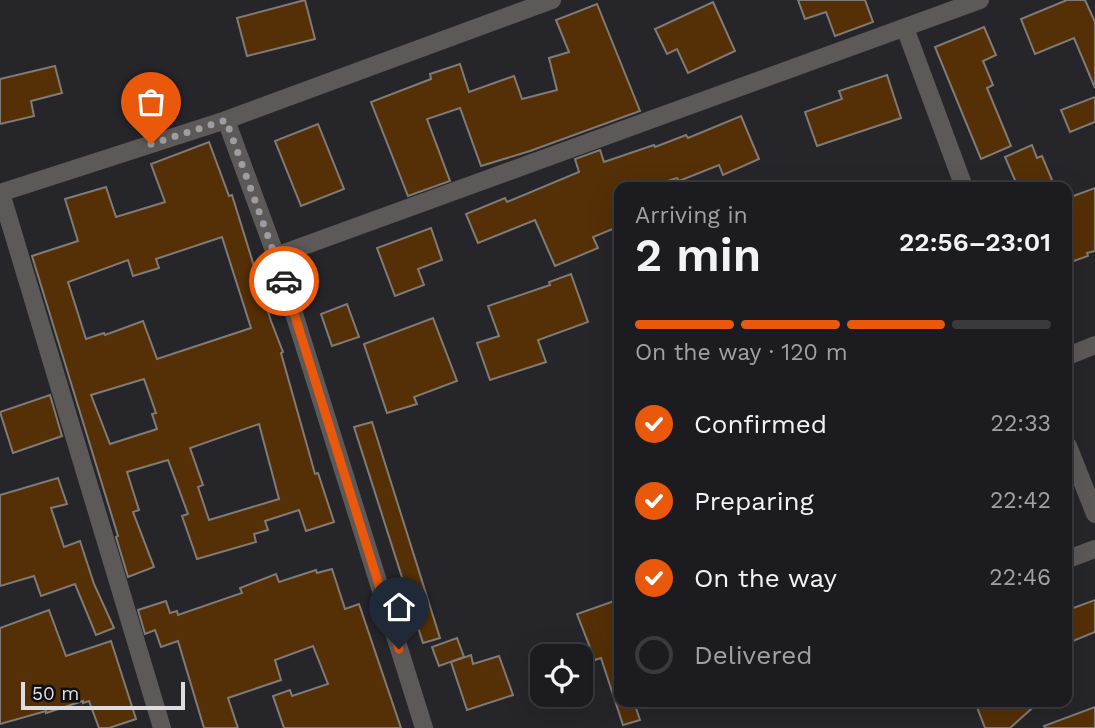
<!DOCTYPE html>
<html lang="en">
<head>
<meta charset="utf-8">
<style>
	body { margin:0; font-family:"Work Sans",sans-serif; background:#252529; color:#f1f3f6; height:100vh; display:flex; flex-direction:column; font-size:26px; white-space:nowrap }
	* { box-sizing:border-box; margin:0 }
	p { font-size:23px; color:#a0a1a5 }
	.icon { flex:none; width:38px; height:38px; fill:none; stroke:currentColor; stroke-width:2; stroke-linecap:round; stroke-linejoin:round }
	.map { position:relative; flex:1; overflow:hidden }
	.details { position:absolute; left:614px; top:182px; width:458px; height:525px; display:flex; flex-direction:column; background:#1c1c20; border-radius:14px; box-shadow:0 7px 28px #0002,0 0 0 2px #3a3a3e }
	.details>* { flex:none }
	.tools { position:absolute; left:530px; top:644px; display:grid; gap:14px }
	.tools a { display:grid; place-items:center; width:63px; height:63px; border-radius:14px; background:#1c1c20; box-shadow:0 7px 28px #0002,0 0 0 2px #3a3a3e; font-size:35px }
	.scale { position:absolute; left:21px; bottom:18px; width:164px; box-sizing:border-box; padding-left:7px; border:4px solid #dedee2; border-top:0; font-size:19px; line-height:24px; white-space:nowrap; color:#dedee2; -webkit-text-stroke:5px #0e0e11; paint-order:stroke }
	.pin { position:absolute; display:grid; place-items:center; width:60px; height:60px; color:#fff; margin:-72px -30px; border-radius:50% 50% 50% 0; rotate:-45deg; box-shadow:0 0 7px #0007 }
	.pin .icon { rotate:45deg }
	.courier { position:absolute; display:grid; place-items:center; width:70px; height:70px; margin:-35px; border:5px solid #ea580c; border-radius:50%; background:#fff; color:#222; box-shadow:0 2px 9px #0007 }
	.headline em { font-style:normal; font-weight:600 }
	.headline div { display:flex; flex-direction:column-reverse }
	.headline { display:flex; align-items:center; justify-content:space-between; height:119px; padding:0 21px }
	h1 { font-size:46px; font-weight:600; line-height:52px }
	.bar { display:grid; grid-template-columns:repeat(4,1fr); gap:10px 7px; align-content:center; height:84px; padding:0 21px }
	.bar i { height:9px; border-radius:5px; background:#3a3a3e }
	.bar .selected { background:#ea580c }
	.bar p { grid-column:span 4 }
	ol { padding:0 21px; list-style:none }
	li { display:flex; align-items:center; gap:21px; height:77px }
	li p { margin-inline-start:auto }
	li .icon { padding:7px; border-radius:50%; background:#ea580c; color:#fff; stroke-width:4 }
	li:last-child { color:#a0a1a5 }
	li i { width:38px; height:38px; border:4px solid #3a3a3e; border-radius:50% }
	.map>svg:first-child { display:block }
	.building { fill:#552f06; stroke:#807b76; stroke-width:2; fill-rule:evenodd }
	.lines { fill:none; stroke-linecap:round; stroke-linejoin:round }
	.minor { stroke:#5c5958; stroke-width:18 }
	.done { stroke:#9d9da2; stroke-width:7; stroke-dasharray:0 12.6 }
	.route { stroke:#ea580c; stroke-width:9 }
</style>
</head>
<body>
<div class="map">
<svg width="1095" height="728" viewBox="0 0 1095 728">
	<rect width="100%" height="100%" fill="#25252a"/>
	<!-- building -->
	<g class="building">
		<path d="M305,0L315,39L247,56L237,18Z"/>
		<path d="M798,0H865L873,22L835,36L826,12L805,19Z"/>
		<path d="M1067,0H1085L1095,22V88L1074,38L1035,54L1021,19Z"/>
		<path d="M713,2L735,51L688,73L677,49L667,54L655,29Z"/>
		<path d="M597,4L640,111L530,151L481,166L460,108L427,119L450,181L408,196L371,102L431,79L430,74L460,64L469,92L514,76L522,99L557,90L549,58L569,52L556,20Z"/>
		<path d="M984,27L996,55L983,61L993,85L987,88L1011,146L981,159L935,47Z"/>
		<path d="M55,66L62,93L31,101L34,116L0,124V79Z"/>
		<path d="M887,75L901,118L817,146L805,112L842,99L839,91Z"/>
		<path d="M1095,97V122L1070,132L1061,110Z"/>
		<path d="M741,116L759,159L723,175L719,165L679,181L677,178L650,187H620V226L593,237L598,248L555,266L535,220L478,243L466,214L505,198L507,202L579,172L575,159L600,150L604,162L654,145L655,147L686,135L688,138Z"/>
		<path d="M318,124L344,189L301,206L275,141Z"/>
		<path d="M209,142L229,196L232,195L271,321L283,352L281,353L315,474L318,473L334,522L306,531L299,510L265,521L268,530L254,534L256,542L197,559L182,516L188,514L168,460L127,472L139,510L133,512L154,567L128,577L116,537L118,536L32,256L78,241L65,199L106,187L116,217L165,202L151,164ZM222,237L251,328L157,359L143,321L105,335L104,333L86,339L68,282L128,260L133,276L159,268L156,259ZM144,379L156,413L152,414L157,429L110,444L91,395ZM259,424L279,499L209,520L198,487L203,485L190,448Z"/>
		<path d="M1032,145L1037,158L1042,156L1055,187H1018L1005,157Z"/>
		<path d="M1095,188V251L1087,253L1088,256L1068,263V198Z"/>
		<path d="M431,228L442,260L418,269L424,285L395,296L377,248Z"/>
		<path d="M571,274L588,322L538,340L546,362L490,380L477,343L499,336L488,306L550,285L549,282Z"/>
		<path d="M347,304L359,337L332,346L321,314Z"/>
		<path d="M433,318L457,381L414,397L417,404L387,413L364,344Z"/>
		<path d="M50,395L62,436L13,453L0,412Z"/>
		<path d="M372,422L440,638L423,643L354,427Z"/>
		<path d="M58,478L67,504L51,508L64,547L80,541L94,584L114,628L96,635L75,584L41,596L34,576L0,586V495Z"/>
		<path d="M332,569L345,609L359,604L401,728H284L273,696L290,690L292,696L328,684L313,646L275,660L281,680L228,698L238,728H204L178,641L161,647L155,630L145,634L138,610L166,601L170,613L177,611L178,615L242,593L240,588L276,574L279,582L316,570L317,573Z"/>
		<path d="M620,599V702H634L640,720L623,725L601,658L595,660L577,614Z"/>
		<path d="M1095,600V632L1068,643V610Z"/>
		<path d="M49,610L66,656L111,641L136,719L109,728H99L89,701L83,703V701L46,713V711L0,724V628Z"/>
		<path d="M457,638L464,657L439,666L432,647Z"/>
		<path d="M471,655L473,664L499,656L513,695L467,710L451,662Z"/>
		<path d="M975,702H1039L1010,728H985Z"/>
		<path d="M1095,707V728H1045L1044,726Z"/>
	</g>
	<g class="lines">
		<!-- minor -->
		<g class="minor">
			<path d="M905,28L964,187"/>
			<path d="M226,120L276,256L424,728"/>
			<path d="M0,193L226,120L552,0"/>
			<path d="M1,193L162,728"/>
			<path d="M276,256L980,0"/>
			<path d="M1068,356L1095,345"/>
			<path d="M1068,446L1095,514"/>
			<path d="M1068,559L1095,549"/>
		</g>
	</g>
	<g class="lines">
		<!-- done -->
		<path class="done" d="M151,144L226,120L284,281"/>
		<!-- route -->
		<path class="route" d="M284,281L399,649"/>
	</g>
</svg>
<div class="tools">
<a><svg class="icon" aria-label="locate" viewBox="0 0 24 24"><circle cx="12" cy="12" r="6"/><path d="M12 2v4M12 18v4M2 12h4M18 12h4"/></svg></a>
</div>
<div class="scale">50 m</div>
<div class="pin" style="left:151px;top:144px;background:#ea580c"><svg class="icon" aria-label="bag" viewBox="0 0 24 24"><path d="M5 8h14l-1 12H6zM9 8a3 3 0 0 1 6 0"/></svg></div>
<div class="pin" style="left:399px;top:649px;background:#1f2937"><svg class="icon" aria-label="home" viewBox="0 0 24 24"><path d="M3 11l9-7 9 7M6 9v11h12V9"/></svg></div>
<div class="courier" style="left:284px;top:281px"><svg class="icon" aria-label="car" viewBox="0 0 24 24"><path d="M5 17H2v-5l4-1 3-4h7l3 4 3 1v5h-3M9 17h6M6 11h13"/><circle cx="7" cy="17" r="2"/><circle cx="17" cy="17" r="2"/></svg></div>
<section class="details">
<div class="headline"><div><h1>2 min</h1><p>Arriving in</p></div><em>22:56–23:01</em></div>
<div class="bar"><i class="selected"></i><i class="selected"></i><i class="selected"></i><i></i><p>On the way · 120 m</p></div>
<ol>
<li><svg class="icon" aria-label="check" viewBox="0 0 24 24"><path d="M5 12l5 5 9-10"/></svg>Confirmed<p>22:33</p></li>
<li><svg class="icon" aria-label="check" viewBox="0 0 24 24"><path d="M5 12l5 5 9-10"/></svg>Preparing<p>22:42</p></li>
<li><svg class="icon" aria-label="check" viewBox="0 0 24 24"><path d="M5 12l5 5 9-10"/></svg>On the way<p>22:46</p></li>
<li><i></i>Delivered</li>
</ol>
</section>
</div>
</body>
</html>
